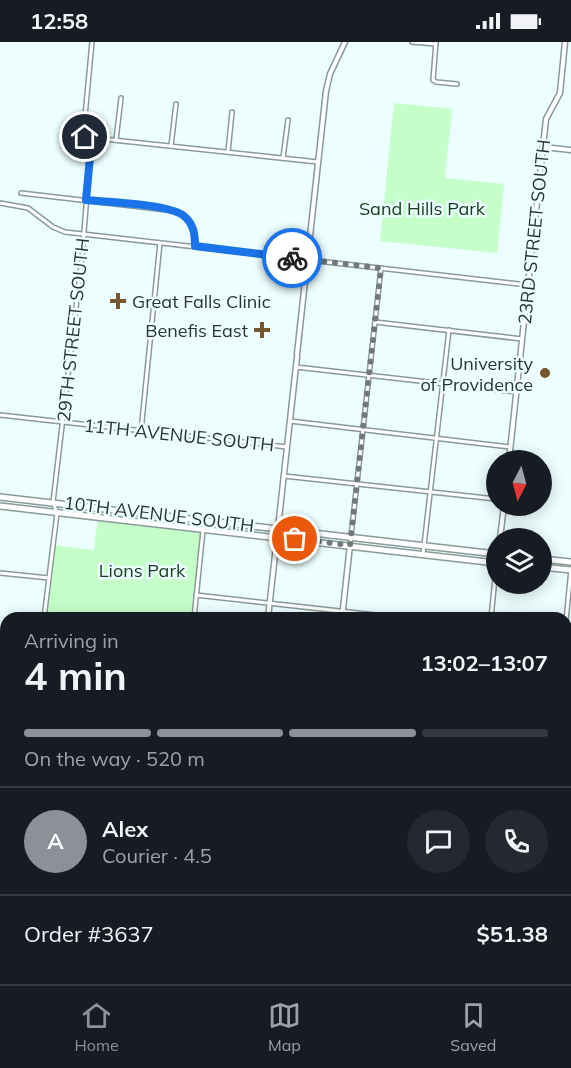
<!DOCTYPE html>
<html lang="en">
<head>
<meta charset="utf-8">
<style>
	body { margin:0; font-family:Mulish,sans-serif; background:#242831; color:#f1f3f6; height:100vh; display:flex; flex-direction:column; font-size:22px; white-space:nowrap }
	* { box-sizing:border-box; margin:0 }
	p { font-size:20px; color:#9ea1a6 }
	.icon { flex:none; width:33px; height:33px; fill:none; stroke:currentColor; stroke-width:2; stroke-linecap:round; stroke-linejoin:round }
	.map { position:relative; flex:1; overflow:hidden }
	.sheet { position:absolute; left:0px; top:570px; width:572px; height:372px; display:flex; flex-direction:column; background:#171b24; border-radius:18px 18px 0 0; box-shadow:0 3px 15px #0003 }
	.sheet>* { flex:none }
	.needle { width:39px; rotate:186deg }
	.buttons { position:absolute; left:486px; top:408px; display:grid; gap:12px }
	.buttons a { display:grid; place-items:center; width:66px; height:66px; border-radius:50%; background:#171b24; box-shadow:0 3px 15px #0003; font-size:30px }
	.pin { position:absolute; display:grid; place-items:center; width:51px; height:51px; color:#fff; margin:-26px; border:3px solid #fff; border-radius:50%; box-shadow:0 2px 6px #0007 }
	.courier { position:absolute; display:grid; place-items:center; width:60px; height:60px; margin:-30px; border:4px solid #1a73e8; border-radius:50%; background:#fff; color:#222; box-shadow:0 2px 8px #0007 }
	.summary em { font-style:normal; font-weight:700 }
	.summary div { display:flex; flex-direction:column-reverse }
	.summary { display:flex; align-items:center; justify-content:space-between; height:102px; padding:0 24px }
	h1 { font-size:39px; font-weight:700; line-height:45px }
	.bar { display:grid; grid-template-columns:repeat(4,1fr); gap:9px 6px; align-content:center; height:72px; padding:0 24px }
	.bar i { height:8px; border-radius:4px; background:#363941 }
	.bar .selected { background:#8c9099 }
	.bar p { grid-column:span 4 }
	.line { display:flex; align-items:center; gap:15px; padding:0 24px; border-top:2px solid #363941 }
	.line div { flex:1 }
	.round { display:grid; place-items:center; flex:none; width:63px; height:63px; border-radius:32px; background:#242831 }
	.status { display:flex; justify-content:space-between; align-items:center; height:42px; padding:0 30px; background:#171b24; direction:ltr }
	.status svg { height:16px; fill:currentColor }
	.tab-bar { display:flex; justify-content:space-around; align-items:center; height:84px; border-top:2px solid #363941; background:#171b24; font-size:16px; color:#9ea1a6 }
	.tab-bar a { display:grid; justify-items:center; gap:3px }
	.tab-bar .selected { color:#8c9099 }
	.map>svg:first-child { display:block }
	.green { fill:#c5fec9 }
	.lines { fill:none; stroke-linecap:round; stroke-linejoin:round }
	.minor-casing { stroke:#8a9a9a; stroke-width:6 }
	.tertiary-casing { stroke:#8a9a9a; stroke-width:7 }
	.trunk-casing { stroke:#8a9a9a; stroke-width:8 }
	.minor { stroke:#fff; stroke-width:3 }
	.tertiary { stroke:#fff; stroke-width:4 }
	.trunk { stroke:#fff; stroke-width:5 }
	.done { stroke:#6f7979; stroke-width:6; stroke-dasharray:0 10.8 }
	.route { stroke:#1a73e8; stroke-width:8 }
	.poi-dot { fill:#77572d; stroke:#ecfefe; stroke-width:2 }
	.labels { text-anchor:middle; dominant-baseline:central; stroke-width:5; stroke-linejoin:round; paint-order:stroke }
	.park-label { font-size:18px; fill:#143c1a; stroke:#ecfefe }
	.street-label { font-size:18px; fill:#2c3232; stroke:#ecfefe }
	.poi-label { font-size:18px; fill:#2c3232; stroke:#ecfefe; text-anchor:end }
</style>
</head>
<body>
<div class="status"><b>12:58</b><svg viewBox="0 0 49 12"><path d="M0 12V9h3v3zM5 12V6h3v6zM10 12V3h3v9zM15 12V0h3v12zM26 1h20v11H26zM47 4h2v5h-2z"/></svg></div>
<div class="map">
<svg width="571" height="942" viewBox="0 0 571 942">
	<rect width="100%" height="100%" fill="#ecfefe"/>
	<!-- green -->
	<g class="green">
		<path d="M394,61L452,67L445,136L504,142L497,211L380,199Z"/>
		<path d="M98,475L204,487L194,576H45L53,503L94,508Z"/>
	</g>
	<g class="lines">
		<!-- minor casing -->
		<g class="minor-casing">
			<g id="minor">
				<path d="M412,0L436,2"/>
				<path d="M436,0L433,38L436,40L457,42"/>
				<path d="M85,95L318,120"/>
				<path d="M116,98L121,56"/>
				<path d="M171,104L176,62"/>
				<path d="M228,110L232,70"/>
				<path d="M283,116L288,78"/>
				<path d="M21,151L175,169C191,177 195,188 195,204"/>
				<path d="M0,161L28,166L53,185L65,190L528,243"/>
				<path d="M375,280L522,297"/>
				<path d="M296,325L516,350"/>
				<path d="M0,373L287,405"/>
				<path d="M290,379L510,405"/>
				<path d="M141,389L160,201"/>
				<path d="M284,434L496,457"/>
				<path d="M350,503L381,226"/>
				<path d="M423,512L449,288"/>
				<path d="M0,531L49,536"/>
				<path d="M196,553L403,576"/>
				<path d="M44,576L57,471L53,460L82,215L90,115L84,85L92,0"/>
				<path d="M194,576L204,479"/>
				<path d="M491,576L496,526"/>
				<path d="M566,579L571,527"/>
				<path d="M566,595L571,596"/>
				<path d="M0,600L6,601"/>
				<path d="M566,664L571,665"/>
				<path d="M0,670L6,671"/>
				<path d="M566,734H571"/>
				<path d="M0,739L6,740"/>
				<path d="M566,803H571"/>
				<path d="M0,809L6,810"/>
				<path d="M566,872L571,873"/>
				<path d="M0,878L6,879"/>
				<path d="M515,936L571,942"/>
				<path d="M4,942L6,920"/>
				<path d="M78,942V936"/>
				<path d="M153,942V936"/>
				<path d="M376,942V936"/>
				<path d="M451,942L452,936"/>
			</g>
		</g>
		<!-- tertiary casing -->
		<g class="tertiary-casing">
			<g id="tertiary">
				<path d="M543,105L571,108"/>
				<path d="M297,312L326,49L330,32L345,0"/>
				<path d="M509,418L546,77L560,51L565,0"/>
				<path d="M500,496L504,464"/>
				<path d="M268,576L297,315"/>
				<path d="M342,576L350,503"/>
				<path d="M227,942L228,936"/>
				<path d="M301,942L302,936"/>
			</g>
		</g>
		<!-- trunk casing -->
		<g class="trunk-casing">
			<g id="trunk">
				<path d="M0,455L496,512"/>
				<path d="M0,464L496,521"/>
				<path d="M542,517L571,520"/>
				<path d="M542,525L571,528"/>
			</g>
		</g>
		<!-- minor -->
		<use href="#minor" class="minor"/>
		<!-- tertiary -->
		<use href="#tertiary" class="tertiary"/>
		<!-- trunk -->
		<use href="#trunk" class="trunk"/>
	</g>
	<g class="lines">
		<!-- done -->
		<path class="done" d="M292,216L381,226L350,503L295,497"/>
		<!-- route -->
		<path class="route" d="M85,95L90,115L86,158C107,160 170,162 184,174C194,182 195,193 195,204L292,216"/>
	</g>
	<!-- markers -->
	<g class="poi-dot">
		<path d="M115 250h6v6h6v6h-6v6h-6v-6h-6v-6h6z"/>
		<path d="M259 279h6v6h6v6h-6v6h-6v-6h-6v-6h6z"/>
		<circle cx="545" cy="331" r="6"/>
	</g>
	<g class="labels">
		<!-- park labels -->
		<g class="park-label">
			<text x="422" y="166">Sand Hills Park</text>
			<text x="142" y="528">Lions Park</text>
		</g>
		<!-- street labels -->
		<g class="street-label">
			<text transform="translate(534 190) rotate(-84)">23RD STREET SOUTH</text>
			<text transform="translate(73 288) rotate(-84)">29TH STREET SOUTH</text>
			<text transform="translate(179 393) rotate(6)">11TH AVENUE SOUTH</text>
			<text transform="translate(159 472) rotate(7)">10TH AVENUE SOUTH</text>
		</g>
		<!-- poi labels -->
		<g class="poi-label">
			<text x="132" y="259" text-anchor="start">Great Falls Clinic</text>
			<text x="248" y="288">Benefis East</text>
			<text x="533" y="321">University<tspan x="533" dy="21">of Providence</tspan></text>
		</g>
	</g>
</svg>
<div class="buttons">
<a><svg class="needle" viewBox="-14 -14 28 28"><path d="M0-13l5 13h-10z" fill="#e53935"/><path d="M0 13l5-13h-10z" fill="#9ea1a6"/></svg></a>
<a><svg class="icon" aria-label="layers" viewBox="0 0 24 24"><path d="M12 4l9 5-9 5-9-5zM3 14l9 5 9-5"/></svg></a>
</div>
<div class="pin" style="left:295px;top:497px;background:#ea580c"><svg class="icon" aria-label="bag" viewBox="0 0 24 24"><path d="M5 8h14l-1 12H6zM9 8a3 3 0 0 1 6 0"/></svg></div>
<div class="pin" style="left:85px;top:95px;background:#1f2937"><svg class="icon" aria-label="home" viewBox="0 0 24 24"><path d="M3 11l9-7 9 7M6 9v11h12V9"/></svg></div>
<div class="courier" style="left:292px;top:216px"><svg class="icon" aria-label="bike" viewBox="0 0 24 24"><circle cx="6" cy="16" r="4"/><circle cx="18" cy="16" r="4"/><path d="M6 16l4-8h5l3 8M10 8l3 8H6M13 5h3"/></svg></div>
<section class="sheet">
<div class="summary"><div><h1>4 min</h1><p>Arriving in</p></div><em>13:02–13:07</em></div>
<div class="bar"><i class="selected"></i><i class="selected"></i><i class="selected"></i><i></i><p>On the way · 520 m</p></div>
<div class="line" style="height:108px"><b class="round" style="background:#8c9099;color:#fff">A</b><div><b>Alex</b><p>Courier · 4.5</p></div><a class="round"><svg class="icon" aria-label="chat" viewBox="0 0 24 24"><path d="M4 5h16v11H9l-5 4z"/></svg></a><a class="round"><svg class="icon" aria-label="phone" viewBox="0 0 24 24"><path d="M5 4h4l2 5-3 2q2 4 5 5l2-3 5 2v4C11 20 4 13 5 4z"/></svg></a></div>
<div class="line" style="height:78px"><div>Order #3637</div><b>$51.38</b></div>
</section>
</div>
<nav class="tab-bar">
<a class="selected"><svg class="icon" aria-label="home" viewBox="0 0 24 24"><path d="M3 11l9-7 9 7M6 9v11h12V9"/></svg>Home</a>
<a><svg class="icon" aria-label="map" viewBox="0 0 24 24"><path d="M3 6l6-2 6 2 6-2v14l-6 2-6-2-6 2zM9 4v14M15 6v14"/></svg>Map</a>
<a><svg class="icon" aria-label="saved" viewBox="0 0 24 24"><path d="M7 4h10v16l-5-4-5 4z"/></svg>Saved</a>
</nav>
</body>
</html>
